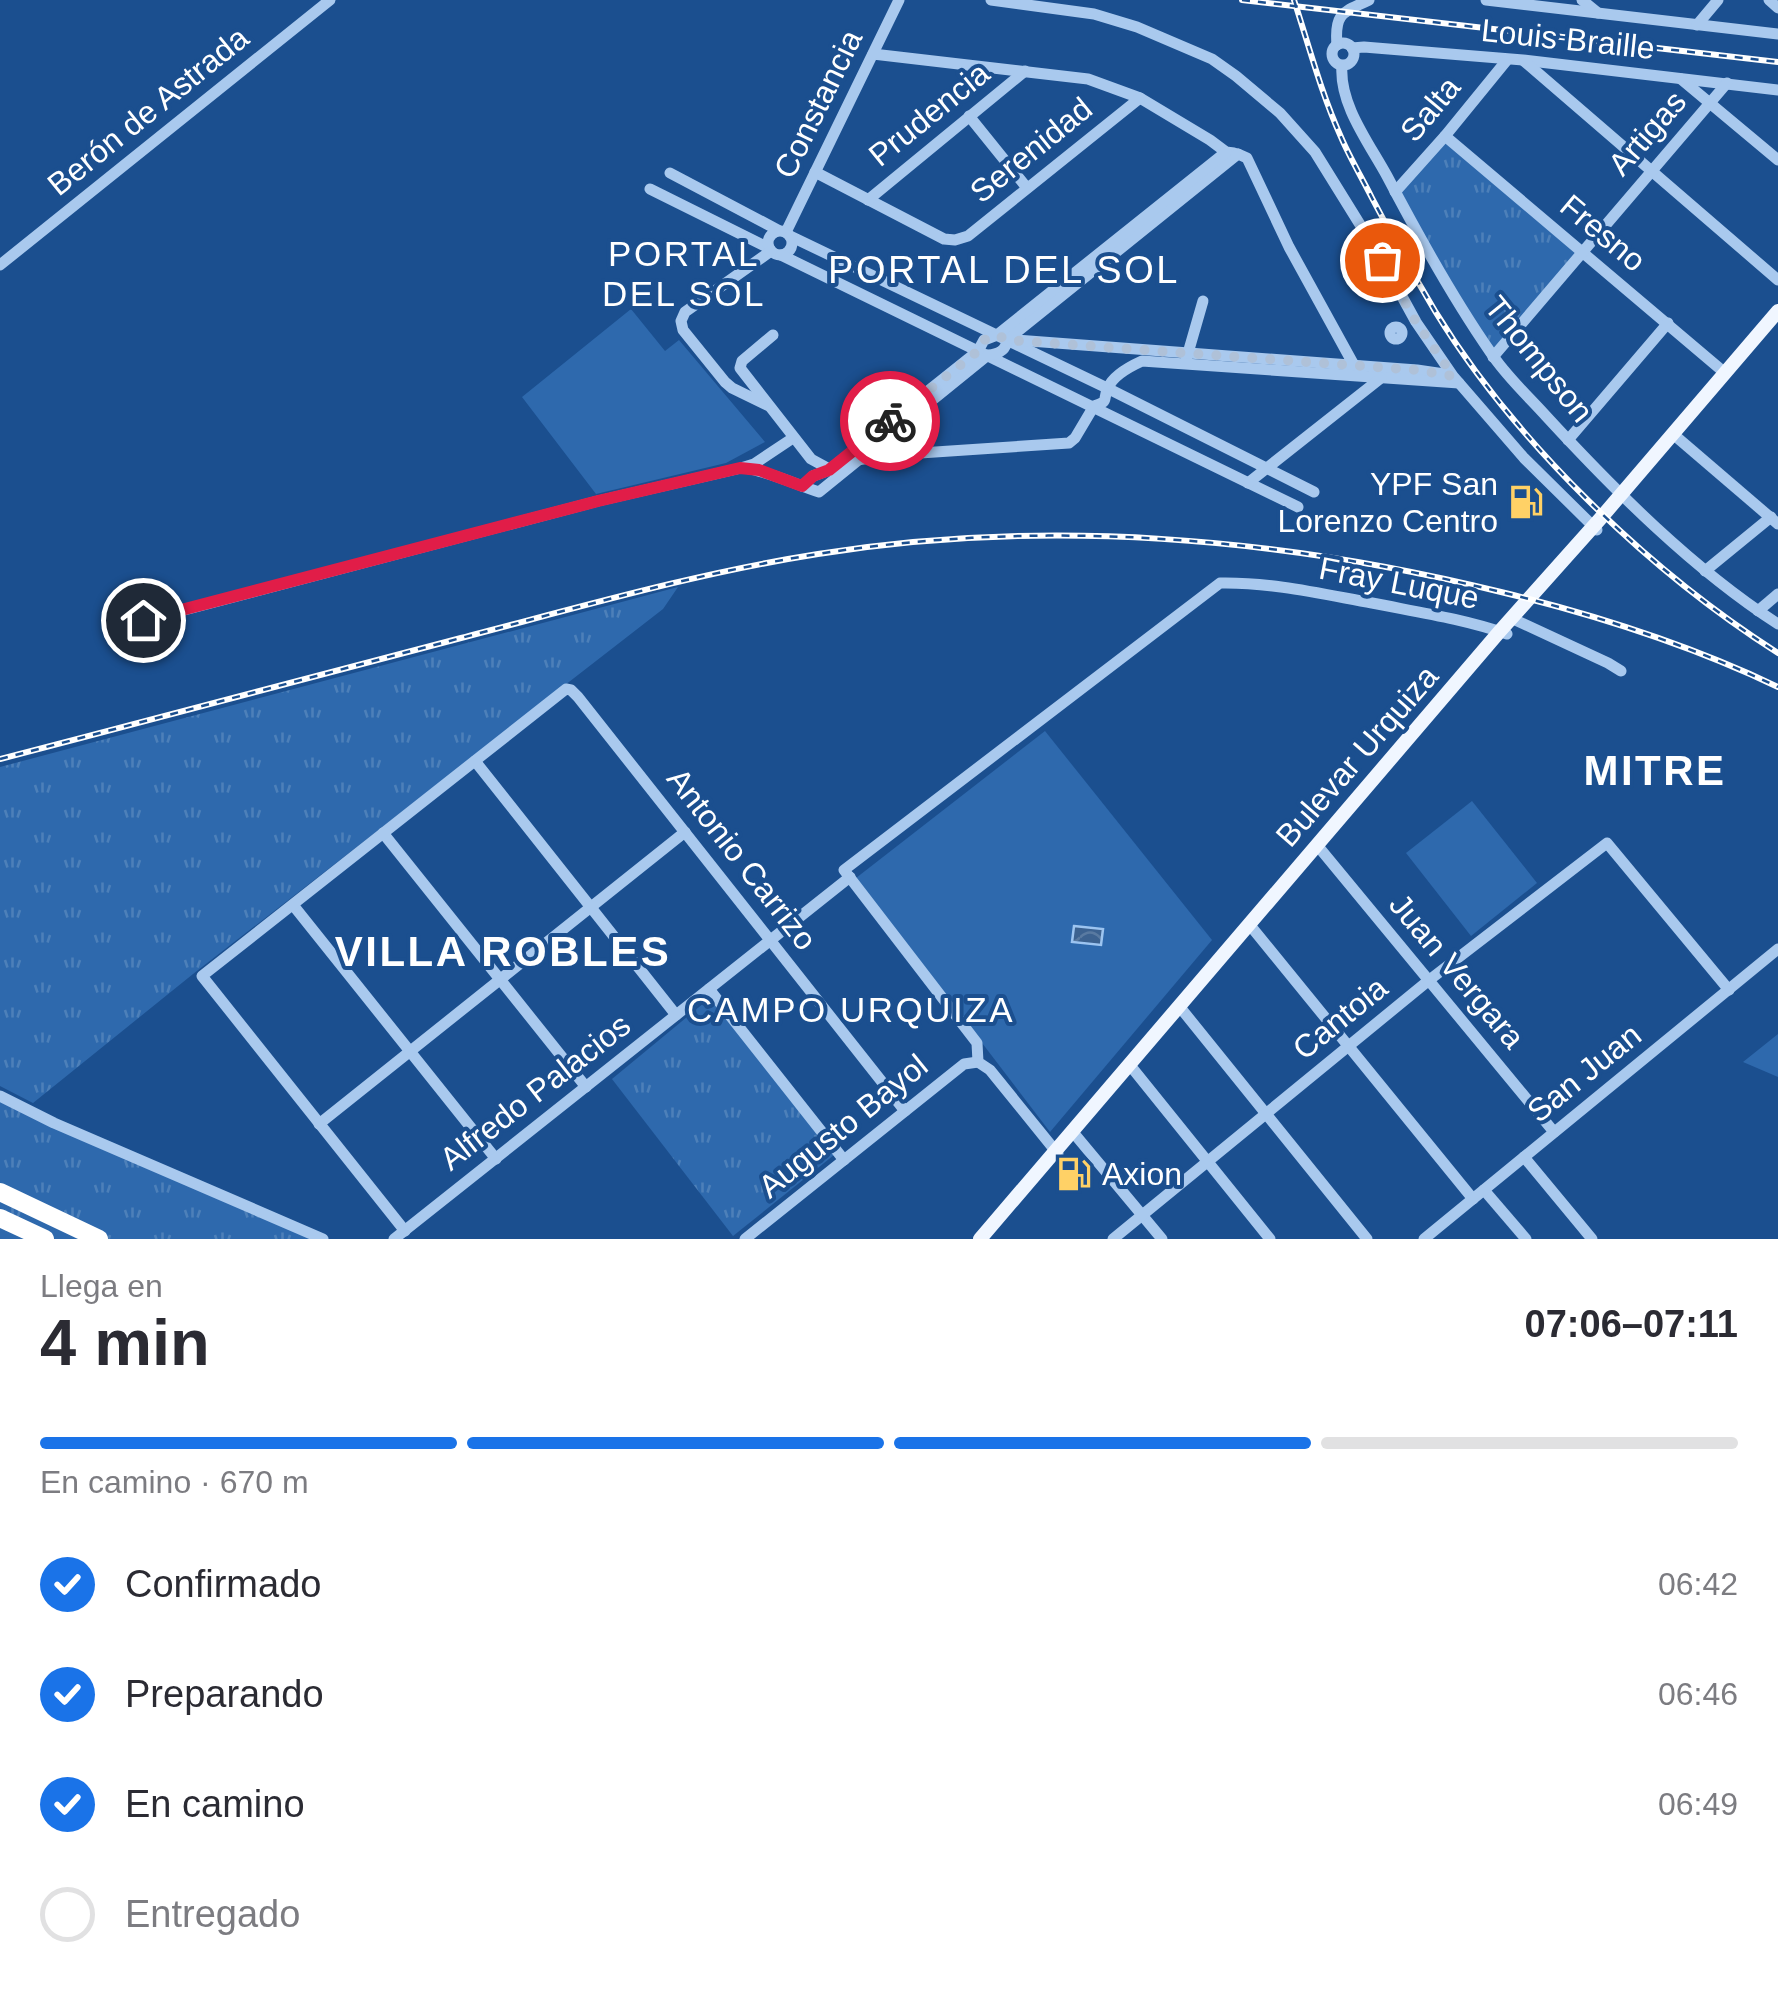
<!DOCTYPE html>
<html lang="es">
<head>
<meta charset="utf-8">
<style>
	body { margin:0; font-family:Helvetica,sans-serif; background:#f7f7f7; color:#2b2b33; height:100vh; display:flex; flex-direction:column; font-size:38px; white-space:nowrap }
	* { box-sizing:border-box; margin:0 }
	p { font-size:32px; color:#7c7c81 }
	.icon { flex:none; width:55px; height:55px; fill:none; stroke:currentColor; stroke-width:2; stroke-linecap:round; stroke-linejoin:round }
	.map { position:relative; height:1239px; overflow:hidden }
	.panel { display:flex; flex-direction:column; background:#fff; flex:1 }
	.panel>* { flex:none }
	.pin { position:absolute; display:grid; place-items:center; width:85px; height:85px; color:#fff; margin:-42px; border:5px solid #fff; border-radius:50%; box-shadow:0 2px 10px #0007 }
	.courier { position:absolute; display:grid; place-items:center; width:100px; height:100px; margin:-50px; border:8px solid #e11d48; border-radius:50%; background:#fff; color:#222; box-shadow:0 2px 12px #0007 }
	.headline em { font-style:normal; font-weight:600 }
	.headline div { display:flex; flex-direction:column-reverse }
	.headline { display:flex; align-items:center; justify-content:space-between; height:170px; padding:0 40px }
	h1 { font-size:65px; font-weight:600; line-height:75px }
	.bar { display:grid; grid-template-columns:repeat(4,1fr); gap:15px 10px; align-content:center; height:120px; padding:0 40px }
	.bar i { height:12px; border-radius:8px; background:#e1e1e2 }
	.bar .active { background:#1a73e8 }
	.bar p { grid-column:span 4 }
	ol { padding:0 40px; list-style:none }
	li { display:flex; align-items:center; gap:30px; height:110px }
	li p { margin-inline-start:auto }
	li .icon { padding:10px; border-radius:50%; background:#1a73e8; color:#fff; stroke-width:4 }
	li:last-child { color:#7c7c81 }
	li i { width:55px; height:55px; border:5px solid #e1e1e2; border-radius:50% }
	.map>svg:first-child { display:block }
	.grass { fill:url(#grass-tufts) }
	.pitch { fill:#2e69ad }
	.water { fill:url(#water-waves); stroke:#9cc4f0; stroke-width:2.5 }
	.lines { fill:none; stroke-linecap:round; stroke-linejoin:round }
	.minor { stroke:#a9c9ee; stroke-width:11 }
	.major { stroke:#f0f6ff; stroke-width:14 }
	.highway { stroke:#fff; stroke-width:18 }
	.rail-casing { stroke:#fff; stroke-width:6 }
	.rail { stroke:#1b4f8f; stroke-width:2.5; stroke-dasharray:8; stroke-linecap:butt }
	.done { stroke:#afc1d8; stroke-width:10; stroke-dasharray:0 18 }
	.route { stroke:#e11d48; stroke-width:12 }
	.labels { text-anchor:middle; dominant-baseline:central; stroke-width:8; stroke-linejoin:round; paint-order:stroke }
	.street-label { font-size:32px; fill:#fff; stroke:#1b4f8f }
	.poi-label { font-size:32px; fill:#fff; stroke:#1b4f8f; text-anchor:end }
	.neighbourhood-label { font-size:35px; letter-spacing:2.5px; fill:#fff; stroke:#1b4f8f }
	.quarter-label { font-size:38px; letter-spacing:2.5px; fill:#fff; stroke:#1b4f8f }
	.district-label { font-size:42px; font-weight:bold; letter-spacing:2.5px; fill:#fff; stroke:#1b4f8f }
</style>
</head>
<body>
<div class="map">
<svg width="1778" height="1239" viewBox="0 0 1778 1239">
	<defs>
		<pattern id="grass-tufts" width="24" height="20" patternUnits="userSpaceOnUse" patternTransform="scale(2.5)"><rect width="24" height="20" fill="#2e69ad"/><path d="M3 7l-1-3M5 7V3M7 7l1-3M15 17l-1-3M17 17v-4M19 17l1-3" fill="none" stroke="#4d80b9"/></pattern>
		<pattern id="water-waves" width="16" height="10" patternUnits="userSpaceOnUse" patternTransform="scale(2.5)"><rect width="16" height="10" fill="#3c6290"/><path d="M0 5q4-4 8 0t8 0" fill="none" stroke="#597aa1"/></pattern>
	</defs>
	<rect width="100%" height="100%" fill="#1b4f8f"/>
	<!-- grass -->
	<g class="grass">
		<path d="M1445,136L1582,251L1493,357L1395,192Z"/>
		<path d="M678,587L663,609L193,974L33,1103L0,1086V767Z"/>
		<path d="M710,998L834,1155L733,1236L612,1079Z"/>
		<path d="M0,1096L323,1239H0Z"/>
	</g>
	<!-- pitch -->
	<g class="pitch">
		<path d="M631,309L665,351L679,340L765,442L726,463L596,494L522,397Z"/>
		<path d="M1045,731L1212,940L1050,1132L856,878Z"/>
		<path d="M1472,801L1537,883L1471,936L1406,853Z"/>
		<path d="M1778,1034V1077L1743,1062Z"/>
	</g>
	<!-- water -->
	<path class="water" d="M1074,926L1103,929L1101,945L1072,942Z"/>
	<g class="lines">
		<!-- minor -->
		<g class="minor">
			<path d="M991,0L1094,14L1137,27L1212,59L1236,76L1280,113L1315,152L1382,260L1416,322L1453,376L1524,458L1597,530"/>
			<path d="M1486,0L1778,34"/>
			<path d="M1582,0L1598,13"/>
			<path d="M1769,0L1778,8"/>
			<path d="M1697,25L1718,0"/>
			<circle cx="1343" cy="54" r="11"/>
			<path d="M1337,45C1334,11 1345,12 1369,0"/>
			<path d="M1352,48L1364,47L1523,60L1778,90"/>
			<path d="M873,54L1088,79L1140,98L1210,140L1226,152L1234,153"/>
			<path d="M1524,61L1778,280"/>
			<path d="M1342,66C1339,104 1369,143 1387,176C1419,237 1452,297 1491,353C1506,376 1528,396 1546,416C1615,491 1693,569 1778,624"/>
			<path d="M1681,79L1778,160"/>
			<path d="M969,116L1027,188"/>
			<path d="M1445,136L1725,373"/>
			<path d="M1238,154L1247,158L1289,247L1355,367"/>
			<path d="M815,172L944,239L955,240L968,236L1140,98"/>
			<path d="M670,173L778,230"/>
			<path d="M650,189L769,248"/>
			<path d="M1395,192L1445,136L1507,60"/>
			<path d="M868,200L1025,71"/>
			<circle cx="780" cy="243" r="12"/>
			<path d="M786,232L899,0"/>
			<path d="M790,236L1107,388L1314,492"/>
			<path d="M781,255L1298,507"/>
			<path d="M0,265L330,0"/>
			<circle cx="1396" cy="333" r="6"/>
			<path d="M773,335L742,361L740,368L811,459L833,471"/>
			<path d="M1016,340L1417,370L1451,375"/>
			<path d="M1493,357L1727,83"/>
			<path d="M1186,360L1203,301"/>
			<path d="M767,405L732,388L725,382L683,330L681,321L685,312L771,251"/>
			<path d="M1673,434L1778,524"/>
			<path d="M1568,440L1668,323"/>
			<path d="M857,460L890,455L1069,443L1075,438L1094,406C1110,401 1102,400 1108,388C1113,375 1131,366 1142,361L1459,383"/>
			<path d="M745,468C771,472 794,484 819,492L988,355C998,354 1006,351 1007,340L1238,154"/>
			<path d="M1248,483L1381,378"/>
			<path d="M802,486L813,476L829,470L978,351L984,340L997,335L1226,152"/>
			<path d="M1705,571L1771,517"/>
			<path d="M1758,611L1778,594"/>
			<path d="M1511,618L1608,663L1621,671"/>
			<path d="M108,630L598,501L741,468L754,464L793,438"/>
			<path d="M475,761L676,1015"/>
			<path d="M383,833L586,1087"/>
			<path d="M1317,845L1554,1132"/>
			<path d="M293,905L496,1159"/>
			<path d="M1249,924L1473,1199"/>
			<path d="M709,989L844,1160"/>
			<path d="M1179,1006L1367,1239"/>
			<path d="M1129,1064L1270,1239"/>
			<path d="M0,1096L54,1123L323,1239"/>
			<path d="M319,1124L685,832"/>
			<path d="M1072,1131L1162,1239"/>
			<path d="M1058,1154L990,1070L978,1062L977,1043L844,870L1220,583C1271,582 1322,594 1372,603C1417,612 1464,619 1507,634"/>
			<path d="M1524,1157L1592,1239"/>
			<path d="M1484,1190L1526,1239"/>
			<path d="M405,1231L202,976L566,689L571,690L578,697L905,1111"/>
			<path d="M394,1239L850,877"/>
			<path d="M745,1239L964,1064L978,1062"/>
			<path d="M1113,1239L1428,981L1607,843L1729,990"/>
			<path d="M1424,1239L1778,949"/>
		</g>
		<!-- major -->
		<path class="major" d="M980,1239L1500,631L1600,519L1778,311"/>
		<!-- highway -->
		<g class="highway">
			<path d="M0,1192L99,1239"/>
			<path d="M0,1218L45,1239"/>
		</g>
		<!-- rail casing -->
		<g class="rail-casing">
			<g id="rail">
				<path d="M1242,0L1778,62"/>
				<path d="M1294,0C1309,46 1321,93 1341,137C1350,158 1362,178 1372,198C1392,236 1413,274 1435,311C1515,442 1649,571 1778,653"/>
				<path d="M0,759C154,719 308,678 461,638C580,607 697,573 818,554C1045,518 1279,537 1501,592C1596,615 1690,645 1778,687"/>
			</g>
		</g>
		<!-- rail -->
		<use href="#rail" class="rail"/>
	</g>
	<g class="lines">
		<!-- done -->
		<path class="done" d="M890,421L978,351L984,340L997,335L1007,340L1417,370L1453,376L1416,322L1382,260"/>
		<!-- route -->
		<path class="route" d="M143,620L598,501L740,468L759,470L802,486L813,476L829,470L890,421"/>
	</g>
	<!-- icons -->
	<defs>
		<g id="fuel-bare" transform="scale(2.7)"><path d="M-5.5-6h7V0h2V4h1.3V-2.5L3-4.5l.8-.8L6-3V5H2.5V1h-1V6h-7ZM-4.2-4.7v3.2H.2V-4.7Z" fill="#ffd166" stroke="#1b4f8f" stroke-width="2.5" paint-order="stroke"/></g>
	</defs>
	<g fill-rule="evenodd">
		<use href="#fuel-bare" x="1526" y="502"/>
		<use href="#fuel-bare" x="1074" y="1174"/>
	</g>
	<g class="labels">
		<!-- street labels -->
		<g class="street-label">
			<text transform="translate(1568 39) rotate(6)">Louis Braille</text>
			<text transform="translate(818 104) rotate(-64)">Constancia</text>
			<text transform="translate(1430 109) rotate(-50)">Salta</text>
			<text transform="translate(148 111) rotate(-39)">Berón de Astrada</text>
			<text transform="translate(929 114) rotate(-39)">Prudencia</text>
			<text transform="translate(1647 133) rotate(-49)">Artigas</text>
			<text transform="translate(1031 150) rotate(-39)">Serenidad</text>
			<text transform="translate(1603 233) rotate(40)">Fresno</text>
			<text transform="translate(1539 359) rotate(51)">Thompson</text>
			<text transform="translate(1399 583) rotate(11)">Fray Luque</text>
			<text transform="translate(1357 756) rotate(-49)">Bulevar Urquiza</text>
			<text transform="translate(742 859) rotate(52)">Antonio Carrizo</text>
			<text transform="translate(1457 971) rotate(50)">Juan Vergara</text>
			<text transform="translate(1340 1018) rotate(-39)">Cantoia</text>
			<text transform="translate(1584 1073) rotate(-39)">San Juan</text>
			<text transform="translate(535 1092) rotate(-38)">Alfredo Palacios</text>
			<text transform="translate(843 1126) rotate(-39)">Augusto Bayol</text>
		</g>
		<!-- poi labels -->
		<g class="poi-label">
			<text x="1498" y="484">YPF San<tspan x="1498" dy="37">Lorenzo Centro</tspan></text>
			<text x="1102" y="1174" text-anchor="start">Axion</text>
		</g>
		<!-- neighbourhood labels -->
		<g class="neighbourhood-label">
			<text x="684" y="253">PORTAL<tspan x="684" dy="40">DEL SOL</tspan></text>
			<text x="851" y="1009">CAMPO URQUIZA</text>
		</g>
		<!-- quarter labels -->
		<g class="quarter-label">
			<text x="1004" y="270">PORTAL DEL SOL</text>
		</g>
		<!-- district labels -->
		<g class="district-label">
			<text x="1655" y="770">MITRE</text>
			<text x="503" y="951">VILLA ROBLES</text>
		</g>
	</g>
</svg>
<div class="pin" style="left:1382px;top:260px;background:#ea580c"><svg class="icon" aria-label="bag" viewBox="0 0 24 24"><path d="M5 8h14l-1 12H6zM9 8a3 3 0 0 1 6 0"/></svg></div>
<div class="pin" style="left:143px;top:620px;background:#1f2937"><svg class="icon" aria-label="home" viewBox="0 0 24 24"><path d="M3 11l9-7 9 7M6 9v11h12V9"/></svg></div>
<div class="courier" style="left:890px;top:421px"><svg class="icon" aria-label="bike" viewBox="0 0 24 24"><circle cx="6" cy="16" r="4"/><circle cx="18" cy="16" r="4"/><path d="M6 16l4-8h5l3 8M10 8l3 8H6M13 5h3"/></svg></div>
</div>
<section class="panel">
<div class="headline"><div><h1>4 min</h1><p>Llega en</p></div><em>07:06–07:11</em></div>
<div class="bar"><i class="active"></i><i class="active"></i><i class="active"></i><i></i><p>En camino · 670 m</p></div>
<ol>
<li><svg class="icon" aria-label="check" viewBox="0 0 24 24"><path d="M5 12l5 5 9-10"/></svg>Confirmado<p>06:42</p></li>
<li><svg class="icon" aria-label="check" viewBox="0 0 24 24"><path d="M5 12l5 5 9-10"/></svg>Preparando<p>06:46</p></li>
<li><svg class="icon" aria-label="check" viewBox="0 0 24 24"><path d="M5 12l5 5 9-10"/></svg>En camino<p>06:49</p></li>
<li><i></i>Entregado</li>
</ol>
</section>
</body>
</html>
